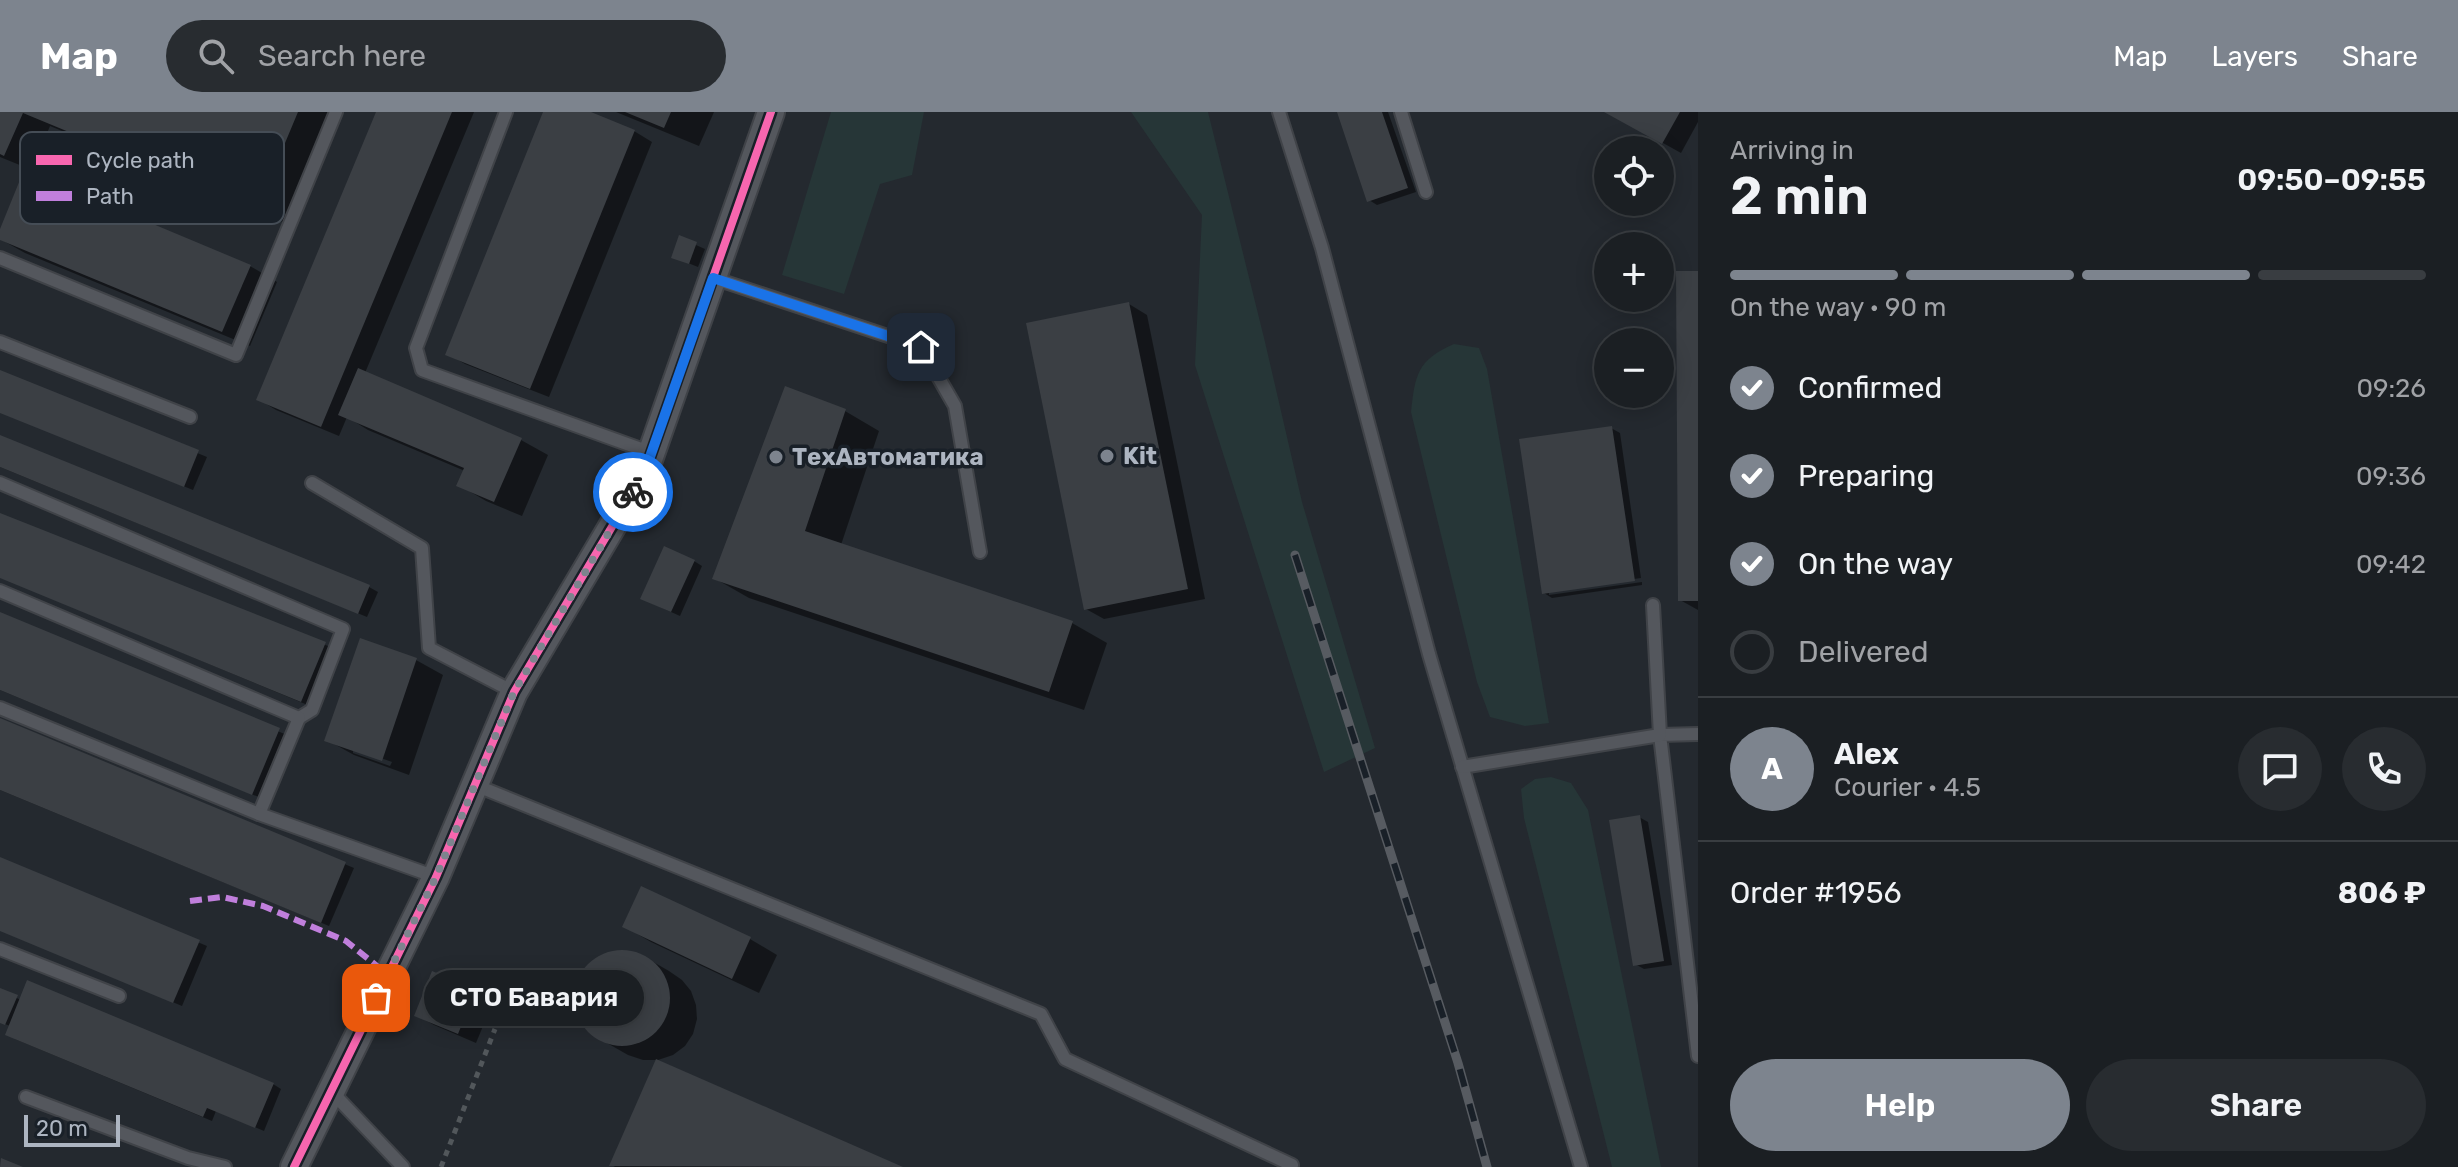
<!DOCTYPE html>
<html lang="en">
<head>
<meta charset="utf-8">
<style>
	body { margin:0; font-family:Rubik,sans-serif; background:#282c30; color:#f1f3f6; height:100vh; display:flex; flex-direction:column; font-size:30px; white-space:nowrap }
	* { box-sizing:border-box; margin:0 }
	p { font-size:26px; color:#a0a2a6 }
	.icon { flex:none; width:44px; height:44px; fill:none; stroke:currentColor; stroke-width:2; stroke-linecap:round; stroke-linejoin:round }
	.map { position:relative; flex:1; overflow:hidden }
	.side { display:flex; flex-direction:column; background:#1b1f23; width:760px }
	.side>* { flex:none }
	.buttons { position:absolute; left:1594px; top:24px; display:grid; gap:16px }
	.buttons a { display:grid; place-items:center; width:80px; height:80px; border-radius:50%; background:#1b1f23; box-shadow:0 4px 20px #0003,0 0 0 2px #393d41; font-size:40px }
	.scale { position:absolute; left:24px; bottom:20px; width:96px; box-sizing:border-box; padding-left:8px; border:4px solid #adb5c1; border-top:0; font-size:22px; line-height:28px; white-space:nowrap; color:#adb5c1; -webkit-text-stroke:6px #192028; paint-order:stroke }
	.pin { position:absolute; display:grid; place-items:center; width:68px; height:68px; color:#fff; margin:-34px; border-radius:16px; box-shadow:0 4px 12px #0006 }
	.courier { position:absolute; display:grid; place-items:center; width:80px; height:80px; margin:-40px; border:6px solid #1a73e8; border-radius:50%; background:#fff; color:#222; box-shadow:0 2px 10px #0007 }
	.bubble { position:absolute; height:56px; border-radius:28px; background:#1b1f23; box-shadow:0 4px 20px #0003,0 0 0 2px #393d41; font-size:26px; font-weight:600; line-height:56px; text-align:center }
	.headline em { font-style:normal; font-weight:600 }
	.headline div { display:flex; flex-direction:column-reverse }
	.headline { display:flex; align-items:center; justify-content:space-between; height:136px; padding:0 32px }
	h1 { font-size:52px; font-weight:600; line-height:60px }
	.bar { display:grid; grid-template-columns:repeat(4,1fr); gap:12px 8px; align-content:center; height:96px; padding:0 32px }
	.bar i { height:10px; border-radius:6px; background:#393d41 }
	.bar .selected { background:#7d848e }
	.bar p { grid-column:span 4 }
	.line { display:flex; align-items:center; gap:20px; padding:0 32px; border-top:2px solid #393d41 }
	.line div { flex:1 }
	.round { display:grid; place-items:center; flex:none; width:84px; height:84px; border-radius:42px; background:#282c30 }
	ol { padding:0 32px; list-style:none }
	li { display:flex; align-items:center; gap:24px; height:88px }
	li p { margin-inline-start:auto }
	li .icon { padding:8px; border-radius:50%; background:#7d848e; color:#fff; stroke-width:4 }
	li:last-child { color:#a0a2a6 }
	li i { width:44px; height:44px; border:4px solid #393d41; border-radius:50% }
	.button { display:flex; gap:16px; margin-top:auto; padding:16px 32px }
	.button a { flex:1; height:92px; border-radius:48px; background:#7d848e; color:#fff; font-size:32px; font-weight:600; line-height:92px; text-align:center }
	.button a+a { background:#282c30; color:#f1f3f6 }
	header { display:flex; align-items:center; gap:48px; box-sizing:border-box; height:112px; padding:0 40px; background:#7d848e; color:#fff }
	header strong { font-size:38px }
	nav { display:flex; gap:44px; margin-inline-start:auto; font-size:28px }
	.search { width:560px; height:72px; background:#282c30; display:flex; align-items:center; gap:20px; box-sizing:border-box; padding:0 28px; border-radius:44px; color:#a0a2a6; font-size:30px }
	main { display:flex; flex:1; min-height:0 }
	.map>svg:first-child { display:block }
	.green { fill:#263637 }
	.shadow { fill:#0007; fill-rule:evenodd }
	.building { fill:#3b3f44 }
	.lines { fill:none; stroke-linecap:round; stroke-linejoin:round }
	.service-casing { stroke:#404348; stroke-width:16 }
	.minor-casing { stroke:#404348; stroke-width:30 }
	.path { stroke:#52575b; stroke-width:5; stroke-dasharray:6 6; stroke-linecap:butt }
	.service { stroke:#54575d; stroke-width:12 }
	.minor { stroke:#54575d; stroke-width:26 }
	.rail-casing { stroke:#575b61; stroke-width:9 }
	.rail { stroke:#192028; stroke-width:6; stroke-dasharray:18; stroke-linecap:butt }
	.quiet { stroke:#c07fdc; stroke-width:6; stroke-dasharray:12 6; stroke-linecap:butt }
	.cycleway-casing { stroke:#192028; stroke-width:13 }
	.cycleway { stroke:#f766af; stroke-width:8 }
	.done { stroke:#7d848e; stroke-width:8; stroke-dasharray:0 14.4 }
	.route { stroke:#1a73e8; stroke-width:10 }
	.poi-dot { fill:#7d848e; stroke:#192028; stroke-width:3 }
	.labels { text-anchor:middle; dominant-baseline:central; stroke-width:7; stroke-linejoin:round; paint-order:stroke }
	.poi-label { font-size:24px; font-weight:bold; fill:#adb5c1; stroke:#192028; text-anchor:start }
	.key { fill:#192028; stroke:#454d56; stroke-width:2 }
	.key-label { font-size:22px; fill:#adb5c1 }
</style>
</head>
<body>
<header>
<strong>Map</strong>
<div class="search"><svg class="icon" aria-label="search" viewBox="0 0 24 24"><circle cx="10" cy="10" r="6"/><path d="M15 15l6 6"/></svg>Search here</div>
<nav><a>Map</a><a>Layers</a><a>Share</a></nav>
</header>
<main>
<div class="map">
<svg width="1698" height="1055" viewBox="0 0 1698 1055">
	<rect width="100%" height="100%" fill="#24292f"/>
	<!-- green -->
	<g class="green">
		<path d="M831,0H924L912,63L880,72L844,182L782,163Z"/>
		<path d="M1131,0H1208L1265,230L1302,390L1375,636L1324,660L1195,253L1202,103Z"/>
		<path d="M1454,232L1479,236L1487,257L1549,611L1525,614L1490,605L1477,570L1411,300C1415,263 1417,248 1454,232Z"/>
		<path d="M1551,665L1571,671L1588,698L1661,1055H1612L1524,706L1521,677L1535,667Z"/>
	</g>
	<!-- shadow -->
	<g class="shadow">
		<path d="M0,0H331L285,111L50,14L32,58L0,45Z"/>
		<path d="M378,0H474L365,261L521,328L548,343L522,404L486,389L459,373L465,359L368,318L347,305L339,324L276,298L258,287Z"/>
		<path d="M545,0H586L634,19L652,30L549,285L465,252L448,242Z"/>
		<path d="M616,0H714L699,34Z"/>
		<path d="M1339,0H1388L1416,80L1377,93L1369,88Z"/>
		<path d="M1607,0H1698V10L1681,41Z"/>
		<path d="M0,122L250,154L277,170L250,234L25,141L0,127Z"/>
		<path d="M680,126L705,137L698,155L673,145Z"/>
		<path d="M1698,161V498L1680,488Z"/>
		<path d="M1129,192L1147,203L1205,487L1104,507L1086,497Z"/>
		<path d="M0,260L207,345L193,378L0,300Z"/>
		<path d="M845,299L879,319L841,433L1072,511L1107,531L1084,598L749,486L714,466Z"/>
		<path d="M1611,316L1620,321L1641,466L1549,479V483L1642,470V473L1552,486L1544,481Z"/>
		<path d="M0,325L369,475L378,480L367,505L0,355Z"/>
		<path d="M0,403L333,536L310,594L0,465Z"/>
		<path d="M694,449L702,454L680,504L651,491Z"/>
		<path d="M0,503L287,623L261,686L0,578Z"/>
		<path d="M362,528L416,548L443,563L409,663L354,643L327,628ZM353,636L392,650L390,654L353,641Z"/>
		<path d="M0,608L354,756L329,814L0,678Z"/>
		<path d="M1639,705L1648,710L1672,853L1644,857L1635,852Z"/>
		<path d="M0,747L207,834L182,894L0,818Z"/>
		<path d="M642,776L750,827L777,843L759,881L651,830L625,815Z"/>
		<path d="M627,840L641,843L669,859L682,868L691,879L696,893L697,907L693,922L685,934L673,943L658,948H643L628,943L600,927L587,916L579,903L576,887L578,872L586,857L597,847L612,841Z"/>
		<path d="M0,878L21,888L273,972L281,977L264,1019L216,999L212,1009L15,927L10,914L0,910Z"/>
		<path d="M475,880L493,890L476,931L434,913L416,903Z"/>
		<path d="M657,950L898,1055H615L612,1053Z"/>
	</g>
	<!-- building -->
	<g class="building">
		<path d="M0,0H298L257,98L23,1L4,44L0,42Z"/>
		<path d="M376,0H452L321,315L256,288Z"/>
		<path d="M543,0H591L635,18L530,277L445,243Z"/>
		<path d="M625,0H671L664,16Z"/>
		<path d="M1337,0H1382L1408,76L1367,90Z"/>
		<path d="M1604,0H1680L1662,32Z"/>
		<path d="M24,58L251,153L222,220L0,128V117Z"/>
		<path d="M679,123L697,130L689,152L671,146Z"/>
		<path d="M1676,159H1698V489H1678Z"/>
		<path d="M1129,190L1188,477L1084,498L1026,211Z"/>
		<path d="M358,256L522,326L494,390L456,374L464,356L338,303Z"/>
		<path d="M0,258L199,338L184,375L0,301Z"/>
		<path d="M785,274L846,297L805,419L1073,509L1049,580L712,467Z"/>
		<path d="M1612,314L1635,469L1542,482L1519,327Z"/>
		<path d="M0,323L370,473L358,502L0,355Z"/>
		<path d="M0,401L326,530L301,590L0,466Z"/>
		<path d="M664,434L695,448L671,500L640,487Z"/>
		<path d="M0,500L280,616L252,683L0,578Z"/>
		<path d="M360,526L417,546L382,649L324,629Z"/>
		<path d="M0,606L346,750L321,811L0,678Z"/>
		<path d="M1640,703L1664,849L1633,854L1609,708Z"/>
		<path d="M0,745L200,828L173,891L0,819Z"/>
		<path d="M641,774L751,825L732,867L622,815Z"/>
		<circle cx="622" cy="886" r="48"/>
		<path d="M432,859L476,878L458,922L414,904Z"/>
		<path d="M27,868L274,971L255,1016L207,996L203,1005L5,923Z"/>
		<path d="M0,876L18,883L5,913L0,911Z"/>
		<path d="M656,947L903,1055L609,1054Z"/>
		<path d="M1,1046L23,1055H0Z"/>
	</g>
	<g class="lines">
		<!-- service casing -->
		<g class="service-casing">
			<g id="service">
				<path d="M506,0L416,236L422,258L652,341"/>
				<path d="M1279,0L1322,136L1429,542L1581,1055"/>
				<path d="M1401,0L1426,80"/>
				<path d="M0,146L236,243L336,0"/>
				<path d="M713,166L921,235L955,294L980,440"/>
				<path d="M0,230L190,305"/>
				<path d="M0,371L343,517L312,598L299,606"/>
				<path d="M312,371L422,436L429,536L514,580"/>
				<path d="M0,479L299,606L259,702"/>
				<path d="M0,596L259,702L436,765"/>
				<path d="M1698,622L1660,623L1698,944"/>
				<path d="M1462,655L1660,623L1653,493"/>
				<path d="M475,673L1041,902L1065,947L1292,1053L1291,1055"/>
				<path d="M0,837L119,884"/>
				<path d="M331,979L403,1055"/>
				<path d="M26,985L188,1046L225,1055"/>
			</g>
		</g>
		<!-- minor casing -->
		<g class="minor-casing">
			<path id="minor" d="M294,1055L436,765L514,580L645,359L771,0"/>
		</g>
		<!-- path -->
		<path class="path" d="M441,1055L495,917"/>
		<!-- service -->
		<use href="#service" class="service"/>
		<!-- minor -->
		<use href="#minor" class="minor"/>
		<!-- rail casing -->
		<g class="rail-casing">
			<path id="rail" d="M1295,443L1458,951L1487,1055"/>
		</g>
		<!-- rail -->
		<use href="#rail" class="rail"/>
		<!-- quiet -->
		<path class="quiet" d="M190,789L222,785L263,794L346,829L388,863"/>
		<!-- cycleway casing -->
		<g class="cycleway-casing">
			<path id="cycleway" d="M294,1055L436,765L514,580L645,359L771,0"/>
		</g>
		<!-- cycleway -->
		<use href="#cycleway" class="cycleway"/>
	</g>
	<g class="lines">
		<!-- done -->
		<path class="done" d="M376,886L436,765L514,580L633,380"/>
		<!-- route -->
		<path class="route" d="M633,380L645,359L713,166L921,235"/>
	</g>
	<!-- markers -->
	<g class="poi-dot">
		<circle cx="1107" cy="344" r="8"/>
		<circle cx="776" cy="345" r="8"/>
	</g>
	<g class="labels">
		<!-- poi labels -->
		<g class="poi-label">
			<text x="1123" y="344">Kit</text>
			<text x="792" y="345">ТехАвтоматика</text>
		</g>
	</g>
	<!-- legend -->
	<rect x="20" y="20" width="264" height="92" rx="12" class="key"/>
	<rect x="36" y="43" width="36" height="10" fill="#f766af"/>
	<rect x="36" y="79" width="36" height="10" fill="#c07fdc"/>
	<g class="key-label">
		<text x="86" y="56">Cycle path</text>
		<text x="86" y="92">Path</text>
	</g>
</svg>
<div class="buttons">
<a><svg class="icon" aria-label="locate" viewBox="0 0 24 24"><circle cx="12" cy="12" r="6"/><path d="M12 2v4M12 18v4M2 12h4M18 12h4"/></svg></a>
<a>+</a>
<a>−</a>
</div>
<div class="scale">20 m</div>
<div class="pin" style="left:376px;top:886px;background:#ea580c"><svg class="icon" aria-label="bag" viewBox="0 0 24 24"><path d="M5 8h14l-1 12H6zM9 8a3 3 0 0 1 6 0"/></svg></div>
<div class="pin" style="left:921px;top:235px;background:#1f2937"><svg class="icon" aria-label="home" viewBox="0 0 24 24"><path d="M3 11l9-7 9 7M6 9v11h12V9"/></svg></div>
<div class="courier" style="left:633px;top:380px"><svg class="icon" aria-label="bike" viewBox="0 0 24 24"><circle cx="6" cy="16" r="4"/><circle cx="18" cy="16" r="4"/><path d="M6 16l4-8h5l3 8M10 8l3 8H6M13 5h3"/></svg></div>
<div class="bubble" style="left:424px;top:858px;width:220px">СТО Бавария</div>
</div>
<section class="side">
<div class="headline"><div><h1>2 min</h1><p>Arriving in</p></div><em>09:50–09:55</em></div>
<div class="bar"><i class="selected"></i><i class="selected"></i><i class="selected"></i><i></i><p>On the way · 90 m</p></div>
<ol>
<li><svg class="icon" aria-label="check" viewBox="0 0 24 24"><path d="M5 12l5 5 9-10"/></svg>Confirmed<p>09:26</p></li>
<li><svg class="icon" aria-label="check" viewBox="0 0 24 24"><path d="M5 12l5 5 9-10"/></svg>Preparing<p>09:36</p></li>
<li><svg class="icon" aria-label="check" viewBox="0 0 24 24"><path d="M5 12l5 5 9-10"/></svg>On the way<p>09:42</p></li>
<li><i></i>Delivered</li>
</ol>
<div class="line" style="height:144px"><b class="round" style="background:#7d848e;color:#fff">A</b><div><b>Alex</b><p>Courier · 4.5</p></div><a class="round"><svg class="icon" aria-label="chat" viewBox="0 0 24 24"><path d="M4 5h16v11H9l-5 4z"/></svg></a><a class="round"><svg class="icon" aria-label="phone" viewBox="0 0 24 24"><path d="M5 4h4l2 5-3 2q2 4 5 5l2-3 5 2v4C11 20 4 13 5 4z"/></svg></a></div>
<div class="line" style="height:104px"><div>Order #1956</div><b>806 ₽</b></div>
<div class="button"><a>Help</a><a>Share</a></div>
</section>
</main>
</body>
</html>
